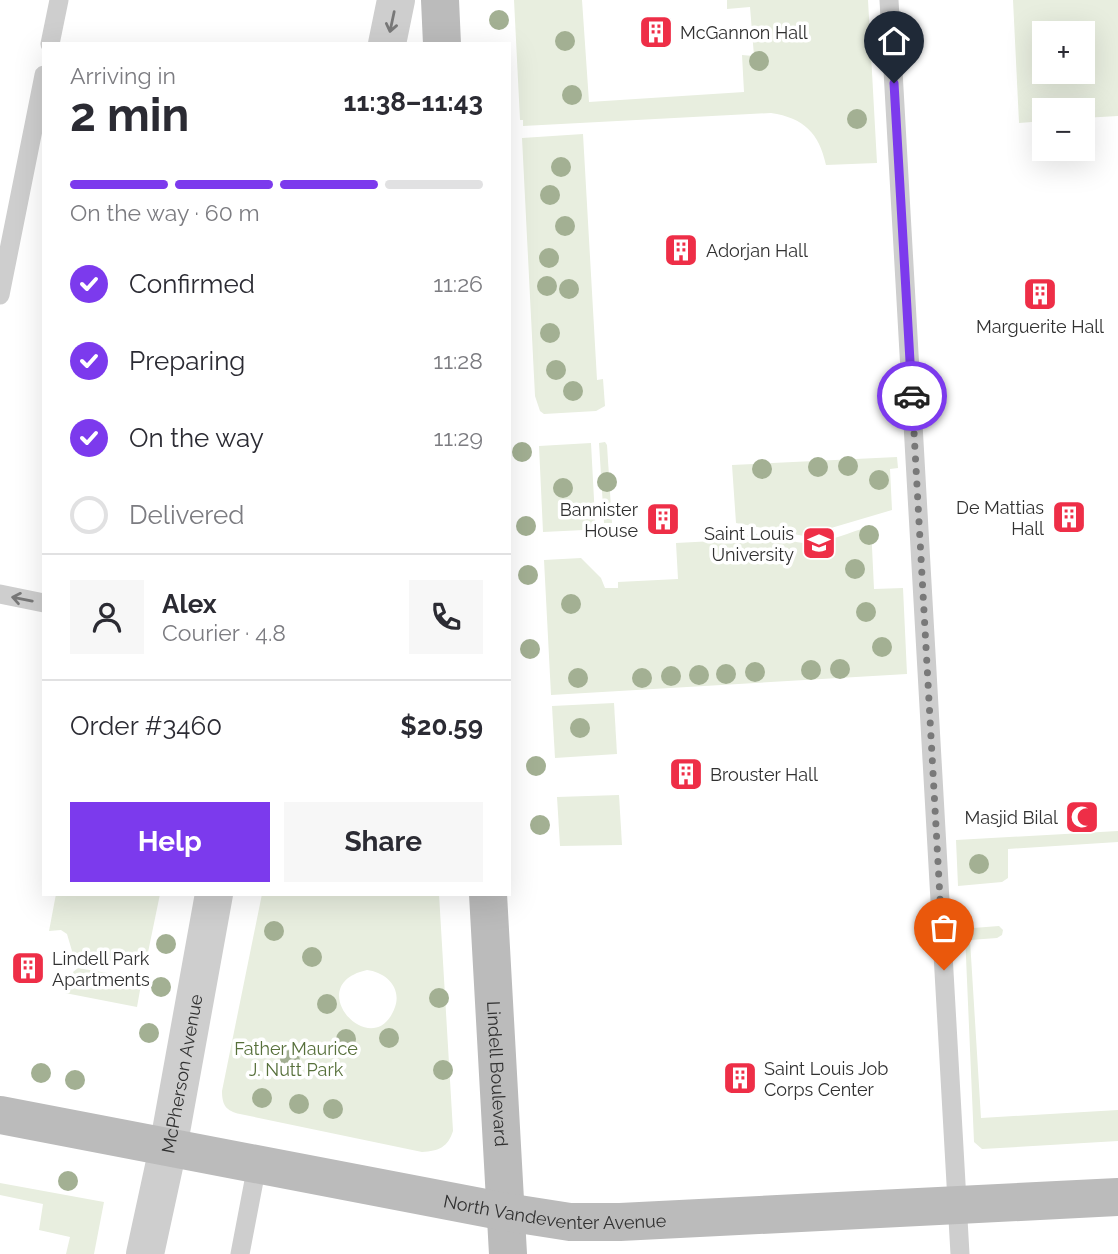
<!DOCTYPE html>
<html lang="en">
<head>
<meta charset="utf-8">
<style>
	body { margin:0; font-family:Raleway,sans-serif; background:#f7f7f7; color:#2b2b33; height:100vh; display:flex; flex-direction:column; font-size:26px; white-space:nowrap }
	* { box-sizing:border-box; margin:0 }
	p { font-size:23px; color:#7c7c81 }
	.icon { flex:none; width:38px; height:38px; fill:none; stroke:currentColor; stroke-width:2; stroke-linecap:round; stroke-linejoin:round }
	.map { position:relative; flex:1; overflow:hidden }
	.drawer { position:absolute; left:42px; top:42px; width:469px; height:854px; display:flex; flex-direction:column; background:#fff; border-radius:0px; box-shadow:0 7px 28px #0002 }
	.drawer>* { flex:none }
	.tools { position:absolute; left:1032px; top:21px; display:grid; gap:14px }
	.tools a { display:grid; place-items:center; width:63px; height:63px; border-radius:0px; background:#fff; box-shadow:0 7px 28px #0002; font-size:35px }
	.pin { position:absolute; display:grid; place-items:center; width:60px; height:60px; color:#fff; margin:-72px -30px; border-radius:50% 50% 50% 0; rotate:-45deg; box-shadow:0 0 7px #0007 }
	.pin .icon { rotate:45deg }
	.courier { position:absolute; display:grid; place-items:center; width:70px; height:70px; margin:-35px; border:5px solid #7c3aed; border-radius:50%; background:#fff; color:#222; box-shadow:0 2px 9px #0007 }
	.head em { font-style:normal; font-weight:700 }
	.head div { display:flex; flex-direction:column-reverse }
	.head { display:flex; align-items:center; justify-content:space-between; height:119px; padding:0 28px }
	h1 { font-size:46px; font-weight:700; line-height:52px }
	.bar { display:grid; grid-template-columns:repeat(4,1fr); gap:10px 7px; align-content:center; height:84px; padding:0 28px }
	.bar i { height:9px; border-radius:5px; background:#e1e1e2 }
	.bar .current { background:#7c3aed }
	.bar p { grid-column:span 4 }
	.line { display:flex; align-items:center; gap:18px; padding:0 28px; border-top:2px solid #e1e1e2 }
	.line div { flex:1 }
	.round { display:grid; place-items:center; flex:none; width:74px; height:74px; border-radius:0px; background:#f7f7f7 }
	ol { padding:0 28px; list-style:none }
	li { display:flex; align-items:center; gap:21px; height:77px }
	li p { margin-inline-start:auto }
	li .icon { padding:7px; border-radius:50%; background:#7c3aed; color:#fff; stroke-width:4 }
	li:last-child { color:#7c7c81 }
	li i { width:38px; height:38px; border:4px solid #e1e1e2; border-radius:50% }
	.button { display:flex; gap:14px; margin-top:auto; padding:14px 28px }
	.button a { flex:1; height:80px; border-radius:0px; background:#7c3aed; color:#fff; font-size:28px; font-weight:700; line-height:80px; text-align:center }
	.button a+a { background:#f7f7f7; color:#2b2b33 }
	.map>svg:first-child { display:block }
	.green { fill:#e8eedf; fill-rule:evenodd }
	.lines { fill:none; stroke-linecap:round; stroke-linejoin:round }
	.lane { stroke:#cecece; stroke-width:19 }
	.street { stroke:#cecece; stroke-width:38 }
	.secondary { stroke:#bbb; stroke-width:38 }
	.tree { fill:#a3b093 }
	.oneway { stroke:#787878 }
	.done { stroke:#797979; stroke-width:7; stroke-dasharray:0 12.6 }
	.route { stroke:#7c3aed; stroke-width:9 }
	.labels { text-anchor:middle; dominant-baseline:central; stroke-width:7; stroke-linejoin:round; paint-order:stroke }
	.poi-label { font-size:18px; fill:#313131; stroke:#fff; text-anchor:start }
	.park-label { font-size:18px; fill:#57703b; stroke:#fff }
	.street-label { font-size:18px; fill:#313131; stroke:#fff }
</style>
</head>
<body>
<div class="map">
<svg width="1118" height="1254" viewBox="0 0 1118 1254">
	<rect width="100%" height="100%" fill="#fff"/>
	<!-- green -->
	<g class="green">
		<path d="M514,0H582L589,102L744,92L742,55L754,56L750,7L727,9V0H868L877,163L826,165C819,133 804,118 771,113L523,126V120H520Z"/>
		<path d="M1013,0H1118V116L1083,118V110H1045V121L1019,123ZM1045,33H1083V72H1045Z"/>
		<path d="M583,134L597,380L603,379L605,406L596,411L544,414L540,411L535,396L522,138Z"/>
		<path d="M605,442L607,445L612,523H604L599,443Z"/>
		<path d="M591,443L596,537L586,538L584,530L543,532L539,446Z"/>
		<path d="M897,457L898,468L890,469L892,510L804,536L736,523L732,465Z"/>
		<path d="M871,526L874,589L903,588L907,674L551,695L544,560L581,558L601,578L605,588H618V582L678,579L676,543L714,541C726,547 742,535 755,534C772,532 787,542 803,543C825,544 850,532 871,526Z"/>
		<path d="M614,703L617,754L555,758L552,706Z"/>
		<path d="M619,795L622,845L560,846L557,797Z"/>
		<path d="M1118,831V842L1008,849V878L1002,882L958,886L956,840Z"/>
		<path d="M56,894H160L145,967L81,957L71,959L72,951L67,934L61,930L49,931Z"/>
		<path d="M262,894H439L453,1131C448,1147 439,1151 422,1152L240,1114C226,1111 222,1105 222,1091ZM367,970C385,972 402,987 395,1007C374,1066 299,985 367,970Z"/>
		<path d="M999,926L1003,930L1002,935L997,938L970,940L981,1118L1118,1110V1141L982,1149L974,1142L965,934L973,928Z"/>
		<path d="M78,968L142,979L137,1007L65,993L66,985L76,978L73,972Z"/>
		<path d="M0,1183L104,1202L94,1254H66L70,1237L39,1230L43,1204L0,1195Z"/>
	</g>
	<g class="lines">
		<!-- lane -->
		<g class="lane">
			<path d="M889,0L960,1254"/>
			<path d="M50,44L59,0"/>
			<path d="M0,295L44,75"/>
			<path d="M0,594L44,603"/>
			<path d="M240,1254L257,1165"/>
		</g>
		<!-- street -->
		<g class="street">
			<path d="M387,44L396,0"/>
			<path id="s1" d="M145,1254L168,1148L214,894"/>
		</g>
		<!-- secondary -->
		<g class="secondary">
			<path d="M440,0L442,44"/>
			<path id="s2" d="M488,894L508,1254"/>
			<path id="s3" d="M0,1115L506,1212L570,1222H620L1118,1197"/>
		</g>
	</g>
	<!-- trees -->
	<g class="tree">
		<circle cx="499" cy="20" r="10"/>
		<circle cx="565" cy="41" r="10"/>
		<circle cx="759" cy="61" r="10"/>
		<circle cx="572" cy="95" r="10"/>
		<circle cx="857" cy="119" r="10"/>
		<circle cx="561" cy="167" r="10"/>
		<circle cx="550" cy="195" r="10"/>
		<circle cx="565" cy="226" r="10"/>
		<circle cx="549" cy="258" r="10"/>
		<circle cx="547" cy="286" r="10"/>
		<circle cx="569" cy="289" r="10"/>
		<circle cx="550" cy="333" r="10"/>
		<circle cx="556" cy="370" r="10"/>
		<circle cx="573" cy="391" r="10"/>
		<circle cx="522" cy="452" r="10"/>
		<circle cx="848" cy="466" r="10"/>
		<circle cx="818" cy="467" r="10"/>
		<circle cx="762" cy="469" r="10"/>
		<circle cx="879" cy="480" r="10"/>
		<circle cx="607" cy="482" r="10"/>
		<circle cx="563" cy="488" r="10"/>
		<circle cx="526" cy="526" r="10"/>
		<circle cx="869" cy="535" r="10"/>
		<circle cx="855" cy="569" r="10"/>
		<circle cx="528" cy="575" r="10"/>
		<circle cx="571" cy="604" r="10"/>
		<circle cx="866" cy="612" r="10"/>
		<circle cx="882" cy="647" r="10"/>
		<circle cx="530" cy="649" r="10"/>
		<circle cx="840" cy="669" r="10"/>
		<circle cx="811" cy="670" r="10"/>
		<circle cx="755" cy="672" r="10"/>
		<circle cx="726" cy="674" r="10"/>
		<circle cx="699" cy="675" r="10"/>
		<circle cx="671" cy="676" r="10"/>
		<circle cx="578" cy="678" r="10"/>
		<circle cx="642" cy="678" r="10"/>
		<circle cx="580" cy="728" r="10"/>
		<circle cx="536" cy="766" r="10"/>
		<circle cx="540" cy="825" r="10"/>
		<circle cx="979" cy="864" r="10"/>
		<circle cx="274" cy="931" r="10"/>
		<circle cx="166" cy="944" r="10"/>
		<circle cx="312" cy="957" r="10"/>
		<circle cx="161" cy="987" r="10"/>
		<circle cx="439" cy="998" r="10"/>
		<circle cx="327" cy="1004" r="10"/>
		<circle cx="149" cy="1033" r="10"/>
		<circle cx="389" cy="1038" r="10"/>
		<circle cx="346" cy="1039" r="10"/>
		<circle cx="290" cy="1060" r="10"/>
		<circle cx="443" cy="1070" r="10"/>
		<circle cx="41" cy="1073" r="10"/>
		<circle cx="75" cy="1080" r="10"/>
		<circle cx="262" cy="1098" r="10"/>
		<circle cx="299" cy="1104" r="10"/>
		<circle cx="333" cy="1109" r="10"/>
		<circle cx="68" cy="1181" r="10"/>
	</g>
	<!-- one-way arrows -->
	<defs><path id="oneway-shaft" d="M-6 0H5M1.5-3L5.5 0L1.5 3" fill="none" stroke-width="1.6" stroke-linecap="round" stroke-linejoin="round" transform="scale(1.75)"/></defs>
	<g class="oneway">
		<use href="#oneway-shaft" transform="translate(392 22) rotate(102)"/>
		<use href="#oneway-shaft" transform="translate(22 599) rotate(-169)"/>
	</g>
	<g class="lines">
		<!-- done -->
		<path class="done" d="M912,396L944,970"/>
		<!-- route -->
		<path class="route" d="M894,83L912,396"/>
	</g>
	<!-- icons -->
	<defs>
		<g id="building-square" transform="scale(1.75)"><rect x="-9" y="-9" width="18" height="18" rx="4" fill="#ee2e47" stroke="#fff"/><path d="M-4-6H4V6H1V3H-1V6H-4ZM-2.5-4.3h1.7v1.8h-1.7ZM.8-4.3h1.7v1.8H.8ZM-2.5-1h1.7V.8h-1.7ZM.8-1h1.7V.8H.8Z" fill="#fff"/></g>
		<g id="university-square" transform="scale(1.75)"><rect x="-9" y="-9" width="18" height="18" rx="4" fill="#ee2e47" stroke="#fff"/><path d="M0-5L7-2L0 1L-7-2ZM-4 1L0 2.5L4 1V4Q0 6-4 4Z" fill="#fff"/></g>
		<g id="mosque-square" transform="scale(1.75)"><rect x="-9" y="-9" width="18" height="18" rx="4" fill="#ee2e47" stroke="#fff"/><path d="M3.5-4.9A6 6 0 1 0 3.5 4.9A5 5 0 1 1 3.5-4.9Z" fill="#fff"/></g>
	</defs>
	<g fill-rule="evenodd">
		<use href="#building-square" x="656" y="32"/>
		<use href="#building-square" x="681" y="250"/>
		<use href="#building-square" x="1040" y="294"/>
		<use href="#building-square" x="1069" y="517"/>
		<use href="#building-square" x="663" y="519"/>
		<use href="#university-square" x="819" y="543"/>
		<use href="#building-square" x="686" y="774"/>
		<use href="#mosque-square" x="1082" y="817"/>
		<use href="#building-square" x="28" y="968"/>
		<use href="#building-square" x="740" y="1078"/>
	</g>
	<g class="labels">
		<!-- poi labels -->
		<g class="poi-label">
			<text x="680" y="32">McGannon Hall</text>
			<text x="706" y="250">Adorjan Hall</text>
			<text x="1040" y="326" text-anchor="middle">Marguerite Hall</text>
			<text x="1044" y="507" text-anchor="end">De Mattias<tspan x="1044" dy="21">Hall</tspan></text>
			<text x="638" y="509" text-anchor="end">Bannister<tspan x="638" dy="21">House</tspan></text>
			<text x="794" y="533" text-anchor="end">Saint Louis<tspan x="794" dy="21">University</tspan></text>
			<text x="710" y="774">Brouster Hall</text>
			<text x="1058" y="817" text-anchor="end">Masjid Bilal</text>
			<text x="52" y="958">Lindell Park<tspan x="52" dy="21">Apartments</tspan></text>
			<text x="764" y="1068">Saint Louis Job<tspan x="764" dy="21">Corps Center</tspan></text>
		</g>
		<!-- park labels -->
		<g class="park-label">
			<text x="296" y="1048">Father Maurice<tspan x="296" dy="21">J. Nutt Park</tspan></text>
		</g>
		<!-- street labels -->
		<g class="street-label">
			<text stroke="none"><textPath href="#s2" startOffset="180">Lindell Boulevard</textPath></text>
			<text stroke="none"><textPath href="#s1" startOffset="184">McPherson Avenue</textPath></text>
			<text stroke="none"><textPath href="#s3" startOffset="564">North Vandeventer Avenue</textPath></text>
		</g>
	</g>
</svg>
<div class="tools">
<a>+</a>
<a>−</a>
</div>
<div class="pin" style="left:944px;top:970px;background:#ea580c"><svg class="icon" aria-label="bag" viewBox="0 0 24 24"><path d="M5 8h14l-1 12H6zM9 8a3 3 0 0 1 6 0"/></svg></div>
<div class="pin" style="left:894px;top:83px;background:#1f2937"><svg class="icon" aria-label="home" viewBox="0 0 24 24"><path d="M3 11l9-7 9 7M6 9v11h12V9"/></svg></div>
<div class="courier" style="left:912px;top:396px"><svg class="icon" aria-label="car" viewBox="0 0 24 24"><path d="M5 17H2v-5l4-1 3-4h7l3 4 3 1v5h-3M9 17h6M6 11h13"/><circle cx="7" cy="17" r="2"/><circle cx="17" cy="17" r="2"/></svg></div>
<section class="drawer">
<div class="head"><div><h1>2 min</h1><p>Arriving in</p></div><em>11:38–11:43</em></div>
<div class="bar"><i class="current"></i><i class="current"></i><i class="current"></i><i></i><p>On the way · 60 m</p></div>
<ol>
<li><svg class="icon" aria-label="check" viewBox="0 0 24 24"><path d="M5 12l5 5 9-10"/></svg>Confirmed<p>11:26</p></li>
<li><svg class="icon" aria-label="check" viewBox="0 0 24 24"><path d="M5 12l5 5 9-10"/></svg>Preparing<p>11:28</p></li>
<li><svg class="icon" aria-label="check" viewBox="0 0 24 24"><path d="M5 12l5 5 9-10"/></svg>On the way<p>11:29</p></li>
<li><i></i>Delivered</li>
</ol>
<div class="line" style="height:126px"><a class="round"><svg class="icon" aria-label="person" viewBox="0 0 24 24"><circle cx="12" cy="8" r="4"/><path d="M4 21q1-7 8-7t8 7"/></svg></a><div><b>Alex</b><p>Courier · 4.8</p></div><a class="round"><svg class="icon" aria-label="phone" viewBox="0 0 24 24"><path d="M5 4h4l2 5-3 2q2 4 5 5l2-3 5 2v4C11 20 4 13 5 4z"/></svg></a></div>
<div class="line" style="height:91px"><div>Order #3460</div><b>$20.59</b></div>
<div class="button"><a>Help</a><a>Share</a></div>
</section>
</div>
</body>
</html>
